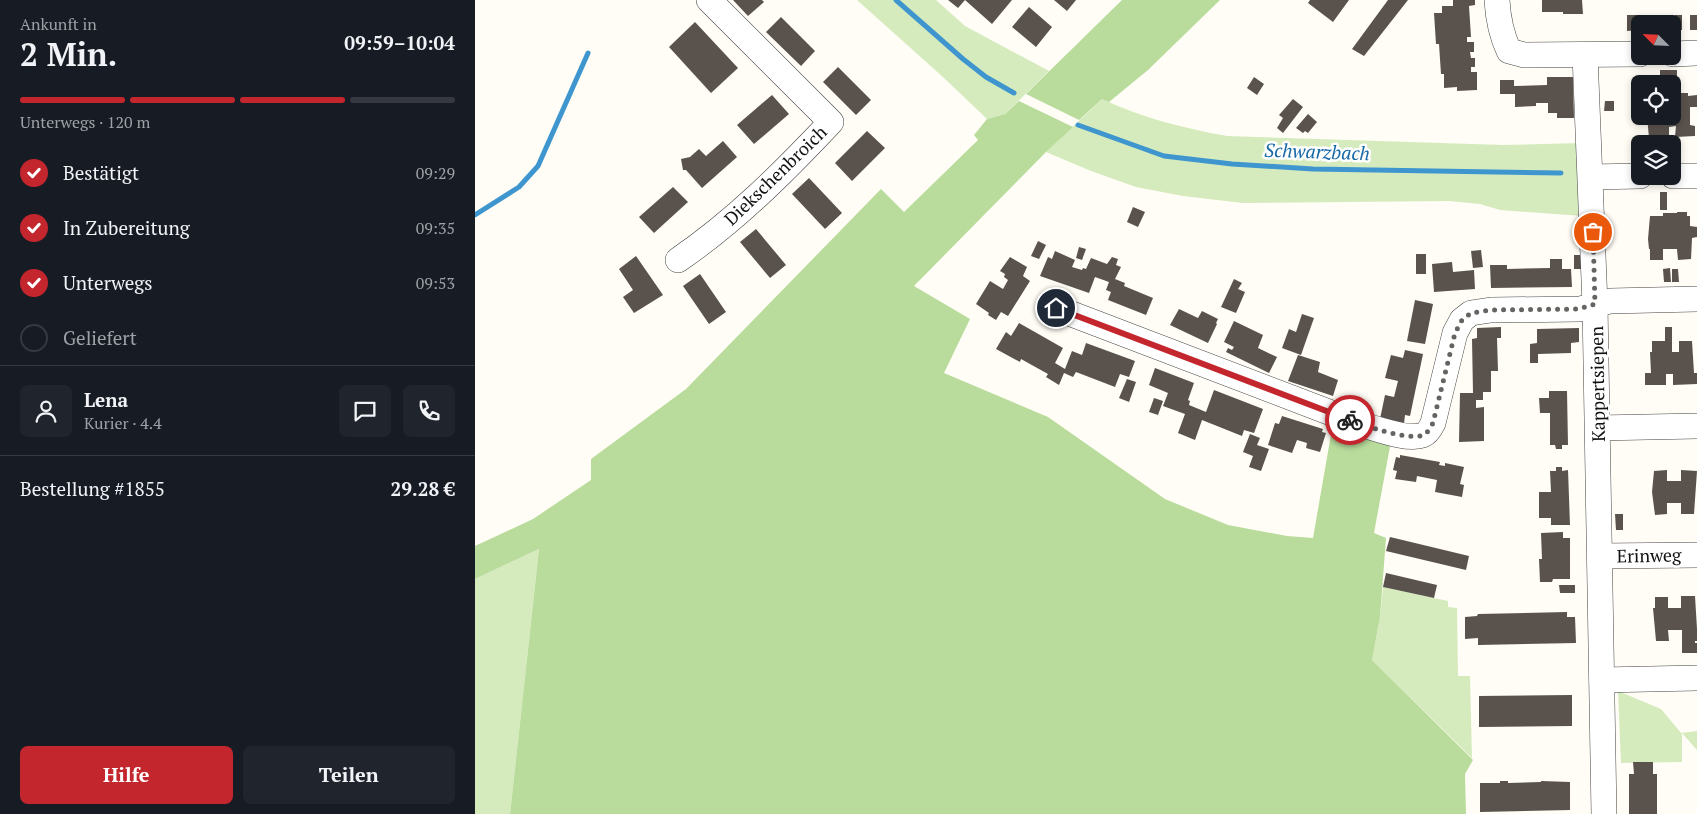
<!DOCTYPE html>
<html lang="de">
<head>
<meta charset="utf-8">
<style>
	body { margin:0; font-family:"PT Serif",serif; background:#20242c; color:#f1f3f6; height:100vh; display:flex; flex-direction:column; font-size:19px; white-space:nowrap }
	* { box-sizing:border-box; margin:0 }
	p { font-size:16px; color:#9ea1a6 }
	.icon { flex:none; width:28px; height:28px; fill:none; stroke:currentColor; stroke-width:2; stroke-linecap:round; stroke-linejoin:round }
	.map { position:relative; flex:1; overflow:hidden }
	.panel { display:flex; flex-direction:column; background:#171b24; width:475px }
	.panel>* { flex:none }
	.needle { width:32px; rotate:294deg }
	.tools { position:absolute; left:1156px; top:15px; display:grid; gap:10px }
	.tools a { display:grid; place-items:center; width:50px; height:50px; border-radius:8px; background:#171b24; box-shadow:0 2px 8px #0003; font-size:25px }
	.pin { position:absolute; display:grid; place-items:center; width:42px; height:42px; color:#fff; margin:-21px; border:2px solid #fff; border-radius:50%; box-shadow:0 1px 5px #0007 }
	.courier { position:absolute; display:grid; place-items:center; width:50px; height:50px; margin:-25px; border:4px solid #c4262e; border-radius:50%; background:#fff; color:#222; box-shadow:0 1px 6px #0007 }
	.head em { font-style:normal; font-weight:700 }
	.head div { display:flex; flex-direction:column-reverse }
	.head { display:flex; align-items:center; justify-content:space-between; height:85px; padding:0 20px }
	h1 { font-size:32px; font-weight:700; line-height:38px }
	.bar { display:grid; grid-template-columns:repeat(4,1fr); gap:8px 5px; align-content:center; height:60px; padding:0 20px }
	.bar i { height:6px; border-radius:4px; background:#363941 }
	.bar .on { background:#c4262e }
	.bar p { grid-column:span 4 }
	.line { display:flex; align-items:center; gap:12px; padding:0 20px; border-top:1px solid #363941 }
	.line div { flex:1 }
	.round { display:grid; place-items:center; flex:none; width:52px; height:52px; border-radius:8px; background:#20242c }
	ol { padding:0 20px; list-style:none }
	li { display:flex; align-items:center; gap:15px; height:55px }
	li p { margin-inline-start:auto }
	li .icon { padding:5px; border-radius:50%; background:#c4262e; color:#fff; stroke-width:4 }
	li:last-child { color:#9ea1a6 }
	li i { width:28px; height:28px; border:2px solid #363941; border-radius:50% }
	.action { display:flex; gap:10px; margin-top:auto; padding:10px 20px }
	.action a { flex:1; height:58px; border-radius:8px; background:#c4262e; color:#fff; font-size:20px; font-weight:700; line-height:58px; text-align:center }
	.action a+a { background:#20242c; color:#f1f3f6 }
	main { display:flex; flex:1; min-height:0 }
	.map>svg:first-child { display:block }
	.green { fill:#d5ebbd }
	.forest { fill:#b9dc9c }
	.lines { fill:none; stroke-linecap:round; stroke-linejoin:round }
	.stream { stroke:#3f96cf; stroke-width:5 }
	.building { fill:#5a524d }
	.minor-casing { stroke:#444; stroke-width:26 }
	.minor { stroke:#fff; stroke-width:25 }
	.done { stroke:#646461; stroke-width:5; stroke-dasharray:0 9 }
	.route { stroke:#c4262e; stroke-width:6 }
	.labels { text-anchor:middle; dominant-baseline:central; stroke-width:5; stroke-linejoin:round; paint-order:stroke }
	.street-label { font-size:18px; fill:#111; stroke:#fff }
	.water-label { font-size:19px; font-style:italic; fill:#1768a6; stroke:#fff }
</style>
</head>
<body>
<main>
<section class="panel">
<div class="head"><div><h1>2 Min.</h1><p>Ankunft in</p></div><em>09:59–10:04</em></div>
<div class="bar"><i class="on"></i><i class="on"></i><i class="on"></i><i></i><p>Unterwegs · 120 m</p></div>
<ol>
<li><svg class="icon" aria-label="check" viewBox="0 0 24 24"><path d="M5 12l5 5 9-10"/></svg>Bestätigt<p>09:29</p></li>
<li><svg class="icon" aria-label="check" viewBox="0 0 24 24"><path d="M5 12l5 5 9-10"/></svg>In Zubereitung<p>09:35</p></li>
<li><svg class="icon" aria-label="check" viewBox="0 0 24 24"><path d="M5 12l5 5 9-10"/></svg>Unterwegs<p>09:53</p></li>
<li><i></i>Geliefert</li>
</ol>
<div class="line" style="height:90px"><a class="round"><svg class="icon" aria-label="person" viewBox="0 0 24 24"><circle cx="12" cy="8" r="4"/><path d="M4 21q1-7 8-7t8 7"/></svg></a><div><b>Lena</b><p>Kurier · 4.4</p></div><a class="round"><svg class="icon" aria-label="chat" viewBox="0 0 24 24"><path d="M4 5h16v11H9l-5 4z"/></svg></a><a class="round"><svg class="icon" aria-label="phone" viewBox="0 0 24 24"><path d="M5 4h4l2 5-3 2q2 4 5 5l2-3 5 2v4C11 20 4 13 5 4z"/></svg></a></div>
<div class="line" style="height:65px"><div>Bestellung #1855</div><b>29.28 €</b></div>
<div class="action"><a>Hilfe</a><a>Teilen</a></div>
</section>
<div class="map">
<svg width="1222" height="814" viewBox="0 0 1222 814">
	<rect width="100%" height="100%" fill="#fffdf5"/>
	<!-- green -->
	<g class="green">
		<path d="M382,0H461L490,26L574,71L530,114L512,119L469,78Z"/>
		<path d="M627,99C668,118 708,128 752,136L1028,145L1107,143L1108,216L1025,210L1005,204L974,201L768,203L708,196L661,187L616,171L571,152Z"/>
		<path d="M64,549L35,814H0V579Z"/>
		<path d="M908,587L973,601V607L982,608L983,676H995L997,758L897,660L905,617Z"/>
		<path d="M1143,691L1186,709L1206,733L1222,731V750L1207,733V762L1146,763Z"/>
	</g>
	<!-- forest -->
	<g class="forest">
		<path d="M647,0H745L673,70L634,102L627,99L604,120L551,94Z"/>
		<path d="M544,101L598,127L571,152L439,286L495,319L469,373L573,417L690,499L753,525L812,536L838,538L858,423L916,441L899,533L911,538L905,617L897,660L998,760L990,774L991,814H35L64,549L0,579V546L58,519L116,480V459L211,389L406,189L429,212L503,140L499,135L512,119L530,114Z"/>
	</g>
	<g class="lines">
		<!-- stream -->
		<g class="stream">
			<path d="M421,0L488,59L511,77L539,93"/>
			<path d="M603,125L689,156L757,164L838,169L1086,173"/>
			<path d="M0,215L44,187L63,166L113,53"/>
		</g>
	</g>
	<!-- building -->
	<g class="building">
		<path d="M258,0H287L289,2L273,16Z"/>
		<path d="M473,0H490L483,8Z"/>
		<path d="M490,0H537L517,24Z"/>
		<path d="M579,0H601L592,11Z"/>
		<path d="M835,0H874L858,22L833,3Z"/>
		<path d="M913,0H933L889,56L877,49Z"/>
		<path d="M978,0H1000V5L994,6L996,37H992V42H999V52H995L996,58H1000V67H996V72H1002V90L982,91V87L969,88V74H966L964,44H961L959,13H967V6H978Z"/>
		<path d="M1067,0H1107L1108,14H1088V12H1067Z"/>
		<path d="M554,7L577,27L561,47L537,27Z"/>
		<path d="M1152,15H1168V24H1165V30L1152,31Z"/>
		<rect x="1176" y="15" width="7" height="9"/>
		<rect x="1200" y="15" width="7" height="15"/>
		<rect x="1215" y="15" width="7" height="15"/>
		<path d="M306,17L340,51L326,66L291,32Z"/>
		<path d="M220,22L263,68L236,93L194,47Z"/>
		<path d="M363,67L396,100L381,115L348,82Z"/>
		<path d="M1185,70H1202V87L1198,86V84L1185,83Z"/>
		<path d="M779,77L789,84L782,95L772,88Z"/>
		<path d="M1072,77H1098L1099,118H1082V113H1073V103H1061V106L1040,107V94H1025V80H1039V86L1072,85Z"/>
		<path d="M1198,93H1213V96L1222,95V107H1215V125L1220,126V136L1200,137L1201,126L1194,127V139L1187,140V138H1174L1172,116H1198Z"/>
		<path d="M297,95L314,114L279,144L262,125Z"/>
		<path d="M818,99L828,107L808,133L802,128L808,118L804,115Z"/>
		<path d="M1130,101H1139V111H1129Z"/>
		<path d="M833,114L842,122L833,133L830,131L828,133L821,128Z"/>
		<path d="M392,131L410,148L377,181L360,163Z"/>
		<path d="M248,141L262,157L227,188L211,170H208L206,159L215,157L224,149L231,156Z"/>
		<path d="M334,178L367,213L350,229L317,194Z"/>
		<path d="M198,187L213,202L179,233L164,217Z"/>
		<rect x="1185" y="192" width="7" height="18"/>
		<path d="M658,207L670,212L663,227L652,222Z"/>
		<path d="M1202,212H1212V216H1215V226L1222,227V237L1217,238L1216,259L1203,260L1202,249H1188V260H1175V249H1174L1173,239L1175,216H1188V213H1202Z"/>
		<path d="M281,229L311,265L295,278L265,242Z"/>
		<path d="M563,241L571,245L564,259L556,256Z"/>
		<path d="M604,247L611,249L607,260L601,258Z"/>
		<path d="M1006,250L1008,267L998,268L996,251Z"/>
		<path d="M580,251L600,260L597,267L607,270L608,268L611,269L616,258L632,264L637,257L643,259L641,265L646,267L640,279L650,283L649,286L678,298L671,315L633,300L636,292L631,290L634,282L620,277L614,293L565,276L573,257L577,259Z"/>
		<rect x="941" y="254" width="10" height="20"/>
		<rect x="1099" y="255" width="7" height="14"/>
		<path d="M161,256L188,295L159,313L148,297L158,290L144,269Z"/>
		<path d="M535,257L552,267L548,276L555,281L533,316L526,312L521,320L513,315L514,313L501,304L515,281L528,289L533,280L529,277L530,274L525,271Z"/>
		<path d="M1075,259H1087V269H1096L1097,287L1016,288L1015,265H1032V269L1075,268Z"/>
		<path d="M977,262L978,272L999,270L1000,289L959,292L957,264Z"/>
		<path d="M1195,268L1196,282H1189L1188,269Z"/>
		<path d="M1197,269H1203L1204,282H1197Z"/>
		<path d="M225,274L251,312L234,324L208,286Z"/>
		<path d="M759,279L767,283L763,289L770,292L761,313L746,307Z"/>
		<path d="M940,300L958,304L950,344L932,341Z"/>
		<path d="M704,309L723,318L727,311L743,319L741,323L742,324L733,343L695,325Z"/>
		<path d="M827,314L839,318L826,355L807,348L814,329L821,332Z"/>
		<path d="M759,321L788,335L783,348L802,357L794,373L751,352L753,348L757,350L759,347L749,342Z"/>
		<path d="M544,323L588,348L580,363L590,369L597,351L607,355L611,343L660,361L654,377L645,374L640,387L601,372L598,377L589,373L584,385L571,377L573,374L546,359L545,362L521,349L531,332L536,336Z"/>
		<path d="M1026,327V338H1022L1023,371H1016V392H1008V400H1001V408L1009,407V441L984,442L985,393H998L997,339L1002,338V328Z"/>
		<path d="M1190,327H1197V352H1204V341H1217L1219,373H1222V384L1198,385V374H1191V385H1170V373H1176L1175,352H1177V341H1190Z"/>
		<path d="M1104,328V342L1096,343V353L1063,354V363H1055V344L1062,343V329Z"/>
		<path d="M930,350L948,354L935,416L930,415L929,424L905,419L910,395L919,397L923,381L910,378L916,355L928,358Z"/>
		<path d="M823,355L845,362L843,372L863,380L858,396L813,381Z"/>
		<path d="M680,368L719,383L713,400L715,401L714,405L731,412L739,390L788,409L779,433L769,430L767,436L727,420L720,440L703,433L710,414L688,406L693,393L674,385Z"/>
		<path d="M652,379L661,382L654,402L644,398Z"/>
		<path d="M1074,391H1092L1093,445H1087V449H1081L1080,445H1075V413H1065L1064,398H1074Z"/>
		<path d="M679,398L688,401L683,415L674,412Z"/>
		<path d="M807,416L848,429L847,432L851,433L845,452L831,448L832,443L822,440L817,453L793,445L800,423L804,424Z"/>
		<path d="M775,434L785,438L782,445L794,449L786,471L774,467L778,456L768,452Z"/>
		<path d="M925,455L965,462L964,465L970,466V463L989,467L985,484L989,485L987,497L960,492L962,480L942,476L941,482L920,479L922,471L918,470L921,457L925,458Z"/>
		<path d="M1081,467H1087V471L1093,470L1095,525H1076V518H1064V492H1076L1075,471H1081Z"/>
		<path d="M1192,470V481H1206V470L1222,471L1219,514H1206V503H1192V514L1180,515L1177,492L1179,471Z"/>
		<path d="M1140,514H1148V530H1141Z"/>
		<path d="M1088,532V538H1095V579H1078L1077,582H1065L1064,559H1067L1066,533Z"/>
		<path d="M915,537L994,556L991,570L911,551Z"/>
		<path d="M911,573L962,585L959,598L908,587Z"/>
		<path d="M1084,585H1100V593H1085Z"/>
		<path d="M1206,596H1220L1222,629V641H1220V643H1222V653H1207V630H1193L1194,641H1181L1178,608H1180V597H1193V608H1206Z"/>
		<path d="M1092,612V617H1100L1101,643L1003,645V638L990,639V617L1002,616L1003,614Z"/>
		<path d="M1097,695V726L1004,727V696Z"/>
		<path d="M1158,762H1178V774H1182V814H1154V774H1159Z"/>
		<path d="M1025,781H1033V783L1066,782V781L1095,782V810L1005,812V783H1025Z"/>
	</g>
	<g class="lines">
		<!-- minor casing -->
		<g class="minor-casing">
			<g id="minor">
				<path d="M1022,0C1023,19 1026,34 1034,51L1049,55L1165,54"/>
				<path d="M1198,54L1222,53"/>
				<path d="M1110,55L1120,305L1129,814"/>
				<path d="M1198,176H1222"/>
				<path d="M1116,177L1165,176"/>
				<path d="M203,260C260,221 309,172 356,122L234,0"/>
				<path d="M581,308L885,424C900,428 933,441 948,435C953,433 956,427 958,423L980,333L987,320L996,313L1016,310L1105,309L1135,301L1222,299"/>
				<path d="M1123,428L1222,426"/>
				<path d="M1126,556L1222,555"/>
				<path d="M1127,680L1222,678"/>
			</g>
		</g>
		<!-- minor -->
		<use href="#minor" class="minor"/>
	</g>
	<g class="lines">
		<!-- done -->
		<path class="done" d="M875,420C890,426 934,441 948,435C953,433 956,427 958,423L980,333L987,320L996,313L1016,310L1104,309L1120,304L1118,232"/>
		<!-- route -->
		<path class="route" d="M581,308L875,420"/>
	</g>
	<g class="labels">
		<!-- street labels -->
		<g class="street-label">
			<text transform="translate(300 175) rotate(-44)">Diekschenbroich</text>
			<text transform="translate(1122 384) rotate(-91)">Kappertsiepen</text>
			<text transform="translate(1174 555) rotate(-1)">Erinweg</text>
		</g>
		<!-- water labels -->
		<g class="water-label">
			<text transform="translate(842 151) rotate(2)">Schwarzbach</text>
		</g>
	</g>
</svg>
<div class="tools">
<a><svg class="needle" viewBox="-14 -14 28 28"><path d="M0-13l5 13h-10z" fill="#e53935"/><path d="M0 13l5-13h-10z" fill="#9ea1a6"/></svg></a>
<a><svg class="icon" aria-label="locate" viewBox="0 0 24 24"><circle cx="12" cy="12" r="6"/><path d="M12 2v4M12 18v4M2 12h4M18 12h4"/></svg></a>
<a><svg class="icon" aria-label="layers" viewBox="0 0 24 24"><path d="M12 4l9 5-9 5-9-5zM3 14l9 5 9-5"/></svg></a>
</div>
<div class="pin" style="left:1118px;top:232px;background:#ea580c"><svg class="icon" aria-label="bag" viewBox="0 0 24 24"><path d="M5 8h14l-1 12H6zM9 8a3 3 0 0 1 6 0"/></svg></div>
<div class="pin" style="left:581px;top:308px;background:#1f2937"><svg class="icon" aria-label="home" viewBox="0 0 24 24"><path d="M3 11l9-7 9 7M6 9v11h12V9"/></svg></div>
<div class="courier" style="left:875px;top:420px"><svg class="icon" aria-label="bike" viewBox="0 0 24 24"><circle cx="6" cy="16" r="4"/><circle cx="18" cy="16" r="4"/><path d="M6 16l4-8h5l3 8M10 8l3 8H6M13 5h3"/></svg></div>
</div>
</main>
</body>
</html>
